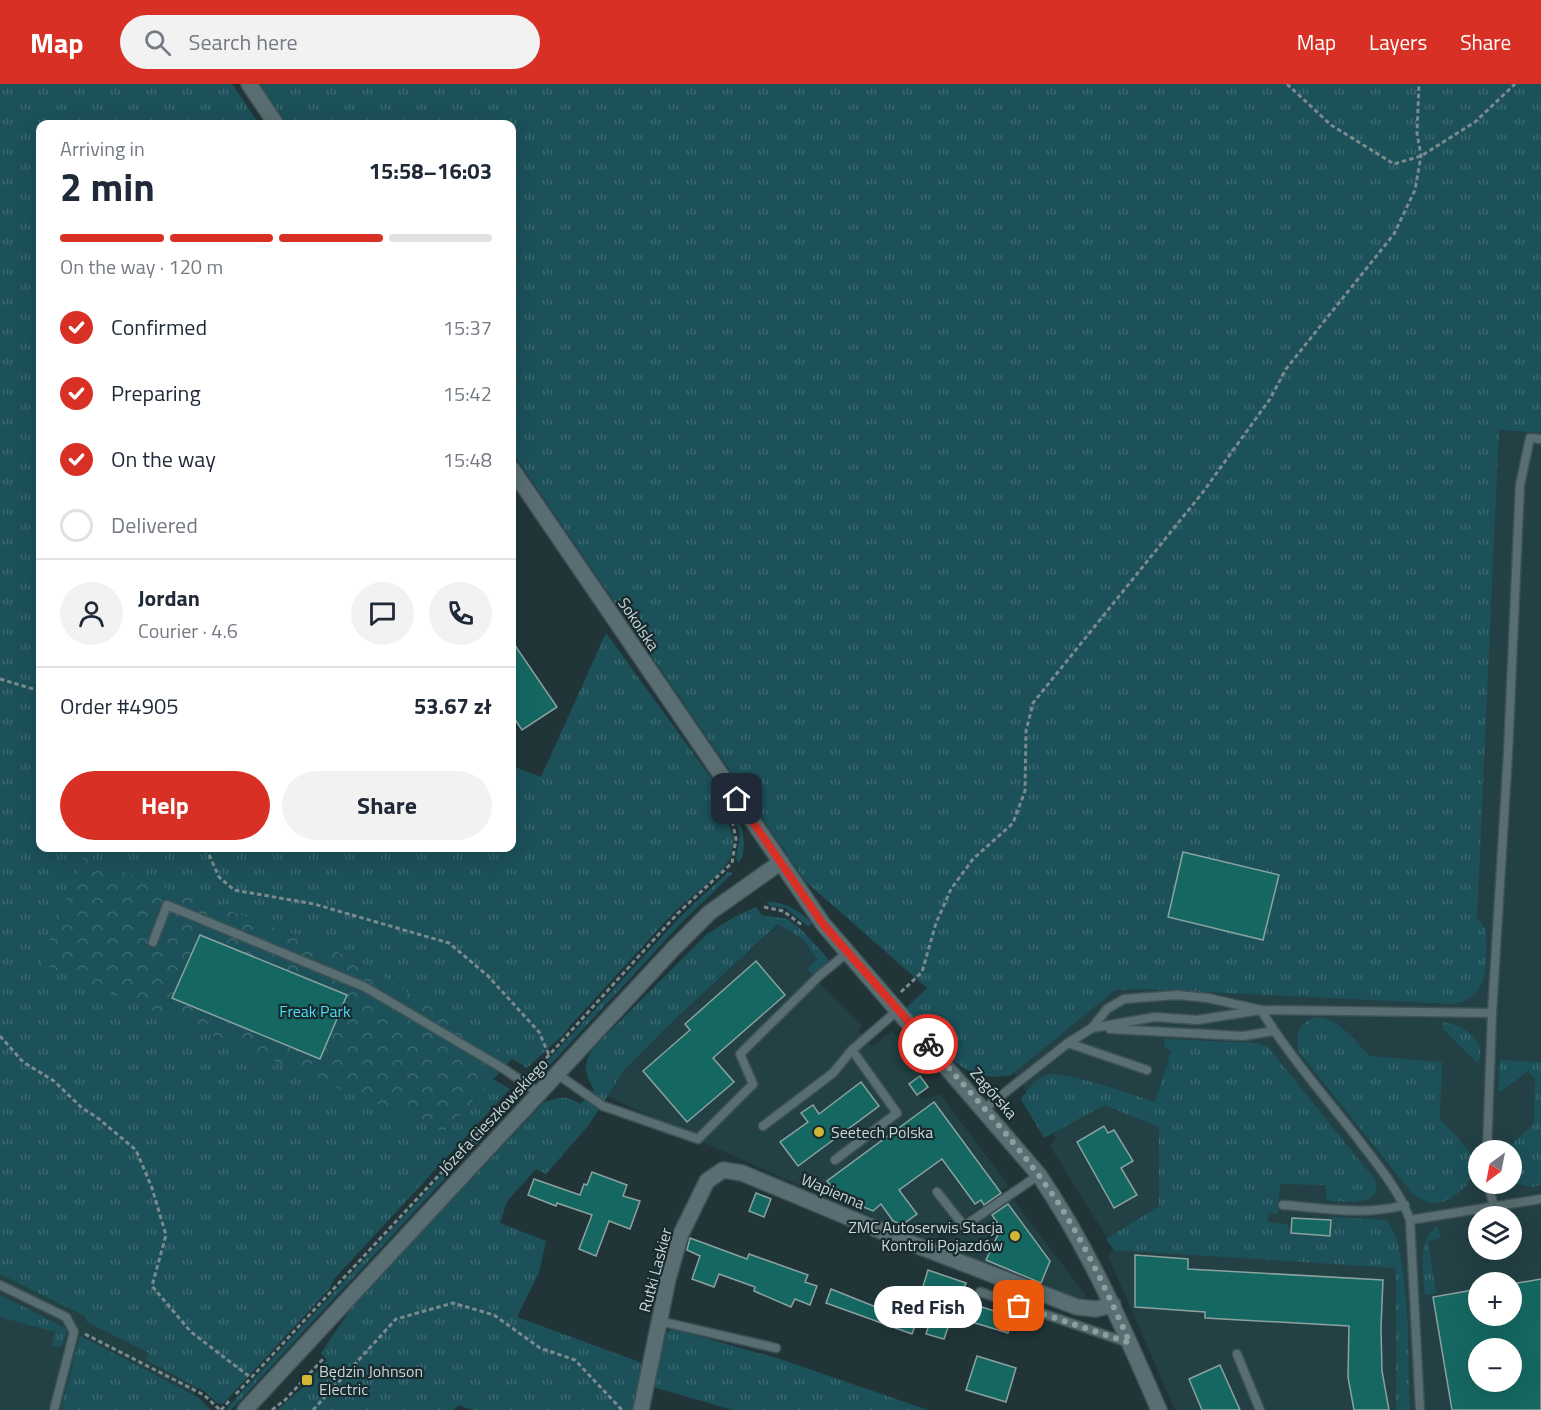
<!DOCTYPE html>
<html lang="en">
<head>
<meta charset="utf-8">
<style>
	body { margin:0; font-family:"Titillium Web",sans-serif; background:#f2f2f3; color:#1f2937; height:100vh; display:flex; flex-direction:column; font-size:22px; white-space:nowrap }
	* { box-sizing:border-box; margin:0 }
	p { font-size:20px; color:#747a83 }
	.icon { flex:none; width:33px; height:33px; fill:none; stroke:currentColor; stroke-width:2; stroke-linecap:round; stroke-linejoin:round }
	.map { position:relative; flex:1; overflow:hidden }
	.drawer { position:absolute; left:36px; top:36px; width:480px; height:732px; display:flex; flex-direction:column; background:#fff; border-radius:12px; box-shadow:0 6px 24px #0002 }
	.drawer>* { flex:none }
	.needle { width:39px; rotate:212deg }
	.tools { position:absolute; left:1468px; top:1056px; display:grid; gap:12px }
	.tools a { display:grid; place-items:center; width:54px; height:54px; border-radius:50%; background:#fff; box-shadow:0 6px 24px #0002; font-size:30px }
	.pin { position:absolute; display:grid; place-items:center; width:51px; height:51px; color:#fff; margin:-26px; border-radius:12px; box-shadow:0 3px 9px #0006 }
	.courier { position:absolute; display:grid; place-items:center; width:60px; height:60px; margin:-30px; border:4px solid #d93025; border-radius:50%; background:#fff; color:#222; box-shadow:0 2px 8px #0007 }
	.bubble { position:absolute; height:42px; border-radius:21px; background:#fff; box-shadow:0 6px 24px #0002; font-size:20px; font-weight:700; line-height:42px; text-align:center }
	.summary em { font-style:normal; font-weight:700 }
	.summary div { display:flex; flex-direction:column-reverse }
	.summary { display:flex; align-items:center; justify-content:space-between; height:102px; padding:0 24px }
	h1 { font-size:39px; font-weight:700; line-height:45px }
	.bar { display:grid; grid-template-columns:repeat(4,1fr); gap:9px 6px; align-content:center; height:72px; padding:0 24px }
	.bar i { height:8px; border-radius:4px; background:#e0e1e3 }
	.bar .current { background:#d93025 }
	.bar p { grid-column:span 4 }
	.line { display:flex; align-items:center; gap:15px; padding:0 24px; border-top:2px solid #e0e1e3 }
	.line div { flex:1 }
	.round { display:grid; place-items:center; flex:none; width:63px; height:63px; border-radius:32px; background:#f2f2f3 }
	ol { padding:0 24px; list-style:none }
	li { display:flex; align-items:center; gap:18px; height:66px }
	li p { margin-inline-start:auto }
	li .icon { padding:6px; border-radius:50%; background:#d93025; color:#fff; stroke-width:4 }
	li:last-child { color:#747a83 }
	li i { width:33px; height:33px; border:3px solid #e0e1e3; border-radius:50% }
	.primary-button { display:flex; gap:12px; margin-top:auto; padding:12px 24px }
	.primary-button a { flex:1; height:69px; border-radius:36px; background:#d93025; color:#fff; font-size:24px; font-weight:700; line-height:69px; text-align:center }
	.primary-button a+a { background:#f2f2f3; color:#1f2937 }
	header { display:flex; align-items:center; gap:36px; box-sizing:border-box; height:84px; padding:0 30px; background:#d93025; color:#fff }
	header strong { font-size:28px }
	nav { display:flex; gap:33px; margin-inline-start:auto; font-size:21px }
	.search { width:420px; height:54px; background:#f2f2f3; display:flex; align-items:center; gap:15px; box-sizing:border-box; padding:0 21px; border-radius:33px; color:#747a83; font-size:22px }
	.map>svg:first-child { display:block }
	.built { fill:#234045; fill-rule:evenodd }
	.grass { fill:url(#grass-tufts) }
	.park { fill:url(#park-crowns) }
	.building { fill:#156862; stroke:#8ba29f; stroke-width:1.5; fill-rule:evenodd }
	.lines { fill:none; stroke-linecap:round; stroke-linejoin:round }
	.service-casing { stroke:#3f5154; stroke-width:11 }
	.minor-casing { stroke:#3f5154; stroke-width:18 }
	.tertiary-casing { stroke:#3f5154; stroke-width:18 }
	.path { stroke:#7a8a8d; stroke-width:3; stroke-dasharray:4.5 3; stroke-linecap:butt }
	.service { stroke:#596e72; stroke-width:8 }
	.minor { stroke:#596e72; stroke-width:15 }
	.tertiary { stroke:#596e72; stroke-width:15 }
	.done { stroke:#8f9ea0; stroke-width:6; stroke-dasharray:0 10.8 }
	.route { stroke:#d93025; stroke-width:8 }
	.poi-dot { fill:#d1b736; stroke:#182b2f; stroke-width:2 }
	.labels { text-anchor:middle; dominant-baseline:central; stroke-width:4.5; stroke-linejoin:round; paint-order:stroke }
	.street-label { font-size:16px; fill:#cad6d8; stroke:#182b2f }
	.park-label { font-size:16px; fill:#4bdcf4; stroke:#182b2f }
	.poi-label { font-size:16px; fill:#cad6d8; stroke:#182b2f; text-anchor:start }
</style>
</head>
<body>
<header>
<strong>Map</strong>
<div class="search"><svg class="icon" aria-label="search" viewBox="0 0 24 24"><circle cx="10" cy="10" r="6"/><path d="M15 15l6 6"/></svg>Search here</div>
<nav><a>Map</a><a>Layers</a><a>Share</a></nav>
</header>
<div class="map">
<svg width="1541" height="1326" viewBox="0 0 1541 1326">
	<defs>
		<pattern id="grass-tufts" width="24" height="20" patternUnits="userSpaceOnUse" patternTransform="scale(1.5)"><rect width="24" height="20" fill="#1c515a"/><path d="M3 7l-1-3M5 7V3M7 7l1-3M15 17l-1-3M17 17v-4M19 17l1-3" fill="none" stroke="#3c6971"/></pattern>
		<pattern id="park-crowns" width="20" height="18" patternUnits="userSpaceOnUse" patternTransform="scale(1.5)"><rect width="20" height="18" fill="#1c515a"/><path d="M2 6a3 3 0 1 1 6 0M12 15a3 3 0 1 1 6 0" fill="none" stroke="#3c6971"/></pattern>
	</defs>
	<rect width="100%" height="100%" fill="#213539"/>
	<!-- built -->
	<g class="built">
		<path d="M1490,346L1541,349V1326H1175L1108,1172L1114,1165L1050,1062L1056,1055L1014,989ZM1479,1066H1512V1100H1479ZM1479,1132H1512V1166H1479ZM1479,1198H1512V1232H1479ZM1479,1264H1512V1298H1479Z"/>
		<path d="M779,840L803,856L817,875L812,891L862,941L858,945L872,963L892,947L927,985L909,1000L922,1016L940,1010L1009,1102L932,1157L908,1149L836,1118L821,1103L814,1108L716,1064L608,1012L625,985L670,940Z"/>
		<path d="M1013,1115L1086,1212L1081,1215L936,1164Z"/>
		<path d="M0,1174L209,1285L193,1311L180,1326H0Z"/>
	</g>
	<!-- grass -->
	<g class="grass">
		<path d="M0,0H232L259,40H40V764H512V682L541,693L606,549L723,710C737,732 752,753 739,779L736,774L740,750L733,733L728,737L734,756L731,773L722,787L674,828L569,943L567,947L527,984L356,876L293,850L83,774L444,1048L493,995L510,1005L334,1195L330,1204L223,1320L217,1319L204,1307L146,1276L149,1269L87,1238L85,1232L0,1190Z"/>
		<path d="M259,0H1541V349L1499,346L1477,834L1486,845C1485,876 1493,911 1455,920L1145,905L1115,906L1011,991C961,1002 935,958 906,924L927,904L806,798L512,368V40H287Z"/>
		<path d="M728,788L733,789L683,837L231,1326H227V1324L680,833Z"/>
		<path d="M767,818C786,818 798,826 812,839L809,843L785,824L770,822Z"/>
		<path d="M756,823L762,831L788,835L804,848L830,877L812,891L808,884L817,875L803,856L778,840L670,940L625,985L588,1042L546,1090L536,1085L507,1117L500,1139L546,1157L539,1189L517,1233L645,1280L633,1326H472L458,1321L454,1326H277L299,1307L327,1276L321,1269L352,1223L543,1019C559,1013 565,1011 580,1020L594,1006C584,987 582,981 595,962L707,850L736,832Z"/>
		<path d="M1316,933C1340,935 1354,956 1370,972L1442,978L1440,1035C1449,1045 1472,1066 1475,1079C1478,1096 1452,1118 1436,1119C1426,1120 1418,1113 1411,1108L1299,968C1295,950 1298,940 1316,933Z"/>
		<path d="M1443,939C1463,938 1488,959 1478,980L1443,945Z"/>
		<path d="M1165,955L1257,959L1268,963L1376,1097C1381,1125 1343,1117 1326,1116V1101L1280,1100L1278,1130L1269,1129L1268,1138L1289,1141L1290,1150L1331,1153L1332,1133L1386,1136C1412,1162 1407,1285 1410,1326H1396V1184L1114,1166L1106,1155L1159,1122V1043L1104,1021L1044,1054L1021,1015C1028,1006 1034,996 1044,992C1061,984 1134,1012 1155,1018L1171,967L1164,963Z"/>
		<path d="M1500,976L1541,978V1101L1532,1103L1512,1099V1066H1505L1534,1040L1535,995L1528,987L1500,1008L1498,1007Z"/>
		<path d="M1437,1142L1441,1154L1428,1157L1436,1209L1425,1211C1423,1187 1417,1158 1437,1142Z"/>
		<path d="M0,1211L67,1245L62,1261L60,1263L52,1262L55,1248L0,1233Z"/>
		<path d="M672,1245L777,1274L928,1326H733L653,1303L666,1249Z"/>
		<path d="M80,1252L199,1314L211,1326H61Z"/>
	</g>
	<!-- park -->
	<path class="park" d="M83,773L293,850L356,876L513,974L444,1048L41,880Z"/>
	<!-- building -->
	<g class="building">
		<path d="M512,557L557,623L522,646L512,631Z"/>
		<path d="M1183,768L1279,791L1263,856L1168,833Z"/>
		<path d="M200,851L347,911L320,975L172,914Z"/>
		<path d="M756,877L785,911L713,974L734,998L687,1038L643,987L690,946L685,940Z"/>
		<path d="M920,992L928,1003L917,1011L909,1000Z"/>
		<path d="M861,998L879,1022L798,1082L780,1058L808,1038L801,1029L813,1021L819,1030Z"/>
		<path d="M934,1018L1001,1109L984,1121L981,1116L975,1120L942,1075L899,1106L917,1130L902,1141L893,1137L881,1120L873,1127L839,1113L827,1097Z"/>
		<path d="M1104,1042L1108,1049L1114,1046L1133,1077L1121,1084L1137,1111L1114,1124L1077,1058Z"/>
		<path d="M592,1088L627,1101L623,1112L640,1117L630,1145L609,1137L596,1172L579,1165L592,1131L557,1119L556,1122L528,1111L534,1095L580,1111L584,1100L587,1101Z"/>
		<path d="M756,1109L771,1115L764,1133L749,1127Z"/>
		<path d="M1008,1120L1050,1177L1041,1199L986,1176L1001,1144L992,1131Z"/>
		<path d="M1292,1134L1331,1136L1330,1152L1291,1149Z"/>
		<path d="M690,1154L747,1175L749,1170L808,1191L805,1198L817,1202L810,1221L795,1215L791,1223L754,1207L755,1203L719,1190L714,1203L692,1195L700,1172L687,1166Z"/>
		<path d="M1135,1171L1188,1175V1185L1383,1196L1381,1244L1382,1287L1389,1326H1354L1348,1293L1349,1242L1205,1234V1228L1135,1223Z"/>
		<path d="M928,1186L966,1199L960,1216L1013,1233L1008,1249L952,1232L944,1255L926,1250L937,1214L921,1209Z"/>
		<path d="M1541,1195V1326H1452L1433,1213L1479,1205V1232H1512V1200ZM1479,1264H1512V1298H1479Z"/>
		<path d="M831,1205L916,1239L912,1250L826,1219Z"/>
		<path d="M977,1272L1016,1284L1006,1318L966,1306Z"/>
		<path d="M1220,1281L1240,1326H1202L1189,1295Z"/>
	</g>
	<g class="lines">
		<!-- service casing -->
		<g class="service-casing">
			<g id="service">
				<path d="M153,858L167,821L365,903L504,985L539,1009"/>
				<path d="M1092,944L1155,933L1197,936L1261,926L1492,929"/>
				<path d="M1110,945L1243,952L1274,947"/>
				<path d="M1068,959L1147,986"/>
				<path d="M557,990L603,1022L698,1055L753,1000L740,970L819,892L847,869"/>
				<path d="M984,1025L1068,959L1092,944L1107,925L1124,915L1177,911L1208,914L1261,926C1288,970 1323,1010 1355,1051C1375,1078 1399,1105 1410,1136L1420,1326"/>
				<path d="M763,1042L833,989L852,966L898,926"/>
				<path d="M1487,1066L1492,929L1508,669L1520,401L1530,354L1541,355"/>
				<path d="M835,1076L897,1029L852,966"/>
				<path d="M1488,1100L1494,1123"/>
				<path d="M937,1108L964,1142L1039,1091"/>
				<path d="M1283,1121C1323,1124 1365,1132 1405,1121"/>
				<path d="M1410,1136L1541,1115"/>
				<path d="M0,1201L66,1233L74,1248L54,1326"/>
				<path d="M980,1208L1129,1259"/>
				<path d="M659,1237L776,1264"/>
				<path d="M1237,1270L1260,1326"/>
			</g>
		</g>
		<!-- minor casing -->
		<g class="minor-casing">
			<g id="minor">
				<path d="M245,1326L673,865L709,829L781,778"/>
				<path d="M641,1326L668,1195L681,1150L707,1097L723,1086L742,1089L905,1157L1077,1223L1096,1225L1113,1221"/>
			</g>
		</g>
		<!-- tertiary casing -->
		<g class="tertiary-casing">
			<g id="tertiary">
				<path d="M249,0L276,40"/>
				<path d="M512,385L823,840L1039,1091C1089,1165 1124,1245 1159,1326"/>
			</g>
		</g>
		<!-- path -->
		<g class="path">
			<path d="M1287,0L1331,41L1394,80L1421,72L1475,38L1515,0"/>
			<path d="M0,595L40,607"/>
			<path d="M206,764L219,793L234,806L314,820L449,859L488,892L539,948L549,971"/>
			<path d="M764,823L783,827L802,841"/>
			<path d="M901,908L922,888L936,839L951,805L973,775L1013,739L1025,707L1026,647L1033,619L1203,408L1270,315L1286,285L1394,150L1415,106L1421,72L1417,49L1419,0"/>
			<path d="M0,952L23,978L54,997L81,1023L99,1035L136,1066L152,1104L166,1151L152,1202L191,1248L250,1293"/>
			<path d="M531,991L678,829L732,779L736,755L732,736"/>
			<path d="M85,1250L204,1311L220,1326"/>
			<path d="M236,1310L517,1007"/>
			<path d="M221,1326L231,1315"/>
			<path d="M272,1326L285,1316L323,1275"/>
			<path d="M313,1326L396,1235L453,1219L494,1231L540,1264L575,1276L622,1326"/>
		</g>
		<!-- service -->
		<use href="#service" class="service"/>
		<!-- minor -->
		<use href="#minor" class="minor"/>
		<!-- tertiary -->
		<use href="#tertiary" class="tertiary"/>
	</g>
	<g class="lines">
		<!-- done -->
		<path class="done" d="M928,960C973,1012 1021,1063 1059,1120C1087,1164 1109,1212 1130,1259L1019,1222"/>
		<!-- route -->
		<path class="route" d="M737,715L823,840L928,960"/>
	</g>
	<!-- markers -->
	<g class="poi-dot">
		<circle cx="819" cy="1048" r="6"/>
		<circle cx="1015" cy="1152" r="6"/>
		<rect x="301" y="1290" width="12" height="12" rx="3"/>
	</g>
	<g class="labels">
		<!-- street labels -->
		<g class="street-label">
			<text transform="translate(639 540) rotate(56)">Sokolska</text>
			<text transform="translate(994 1009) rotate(49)">Zagórska</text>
			<text transform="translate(493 1032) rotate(-47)">Józefa Cieszkowskiego</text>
			<text transform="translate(833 1107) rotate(23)">Wapienna</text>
			<text transform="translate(655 1186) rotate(-75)">Rutki Laskier</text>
		</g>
		<!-- park labels -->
		<g class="park-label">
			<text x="315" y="927">Freak Park</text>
		</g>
		<!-- poi labels -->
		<g class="poi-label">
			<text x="831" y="1048">Seetech Polska</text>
			<text x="1003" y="1143" text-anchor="end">ZMC Autoserwis Stacja<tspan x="1003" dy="18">Kontroli Pojazdów</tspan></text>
			<text x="319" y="1287">Będzin Johnson<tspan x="319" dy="18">Electric</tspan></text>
		</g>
	</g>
</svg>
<div class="tools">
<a><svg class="needle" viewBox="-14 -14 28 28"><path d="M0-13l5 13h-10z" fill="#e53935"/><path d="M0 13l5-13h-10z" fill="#747a83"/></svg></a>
<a><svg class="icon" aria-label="layers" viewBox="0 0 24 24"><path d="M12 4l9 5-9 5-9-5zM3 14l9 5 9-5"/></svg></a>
<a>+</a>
<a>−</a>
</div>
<div class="pin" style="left:1019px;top:1222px;background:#ea580c"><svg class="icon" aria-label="bag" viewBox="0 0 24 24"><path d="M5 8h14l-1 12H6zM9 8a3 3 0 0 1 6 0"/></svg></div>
<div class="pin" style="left:737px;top:715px;background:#1f2937"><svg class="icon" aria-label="home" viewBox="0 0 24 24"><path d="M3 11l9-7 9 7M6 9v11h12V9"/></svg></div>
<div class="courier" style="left:928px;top:960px"><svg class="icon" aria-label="bike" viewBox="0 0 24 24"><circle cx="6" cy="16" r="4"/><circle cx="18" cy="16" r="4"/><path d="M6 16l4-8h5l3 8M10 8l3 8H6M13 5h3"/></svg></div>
<div class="bubble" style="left:874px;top:1202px;width:108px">Red Fish</div>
<section class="drawer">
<div class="summary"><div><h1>2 min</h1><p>Arriving in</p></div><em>15:58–16:03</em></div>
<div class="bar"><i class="current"></i><i class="current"></i><i class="current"></i><i></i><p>On the way · 120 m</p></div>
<ol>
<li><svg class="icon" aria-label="check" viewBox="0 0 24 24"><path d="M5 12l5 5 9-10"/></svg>Confirmed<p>15:37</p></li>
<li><svg class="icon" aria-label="check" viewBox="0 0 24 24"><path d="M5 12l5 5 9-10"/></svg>Preparing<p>15:42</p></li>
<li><svg class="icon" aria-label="check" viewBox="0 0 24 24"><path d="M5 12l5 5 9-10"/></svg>On the way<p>15:48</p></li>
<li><i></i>Delivered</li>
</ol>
<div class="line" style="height:108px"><a class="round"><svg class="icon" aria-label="person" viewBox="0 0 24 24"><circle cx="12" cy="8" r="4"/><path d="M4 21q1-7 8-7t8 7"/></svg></a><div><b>Jordan</b><p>Courier · 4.6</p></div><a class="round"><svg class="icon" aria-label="chat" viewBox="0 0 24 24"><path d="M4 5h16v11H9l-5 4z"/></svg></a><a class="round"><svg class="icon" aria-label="phone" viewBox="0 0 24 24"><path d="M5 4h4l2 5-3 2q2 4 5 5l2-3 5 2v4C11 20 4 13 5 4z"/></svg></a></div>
<div class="line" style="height:78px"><div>Order #4905</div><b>53.67 zł</b></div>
<div class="primary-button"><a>Help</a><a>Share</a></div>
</section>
</div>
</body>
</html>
